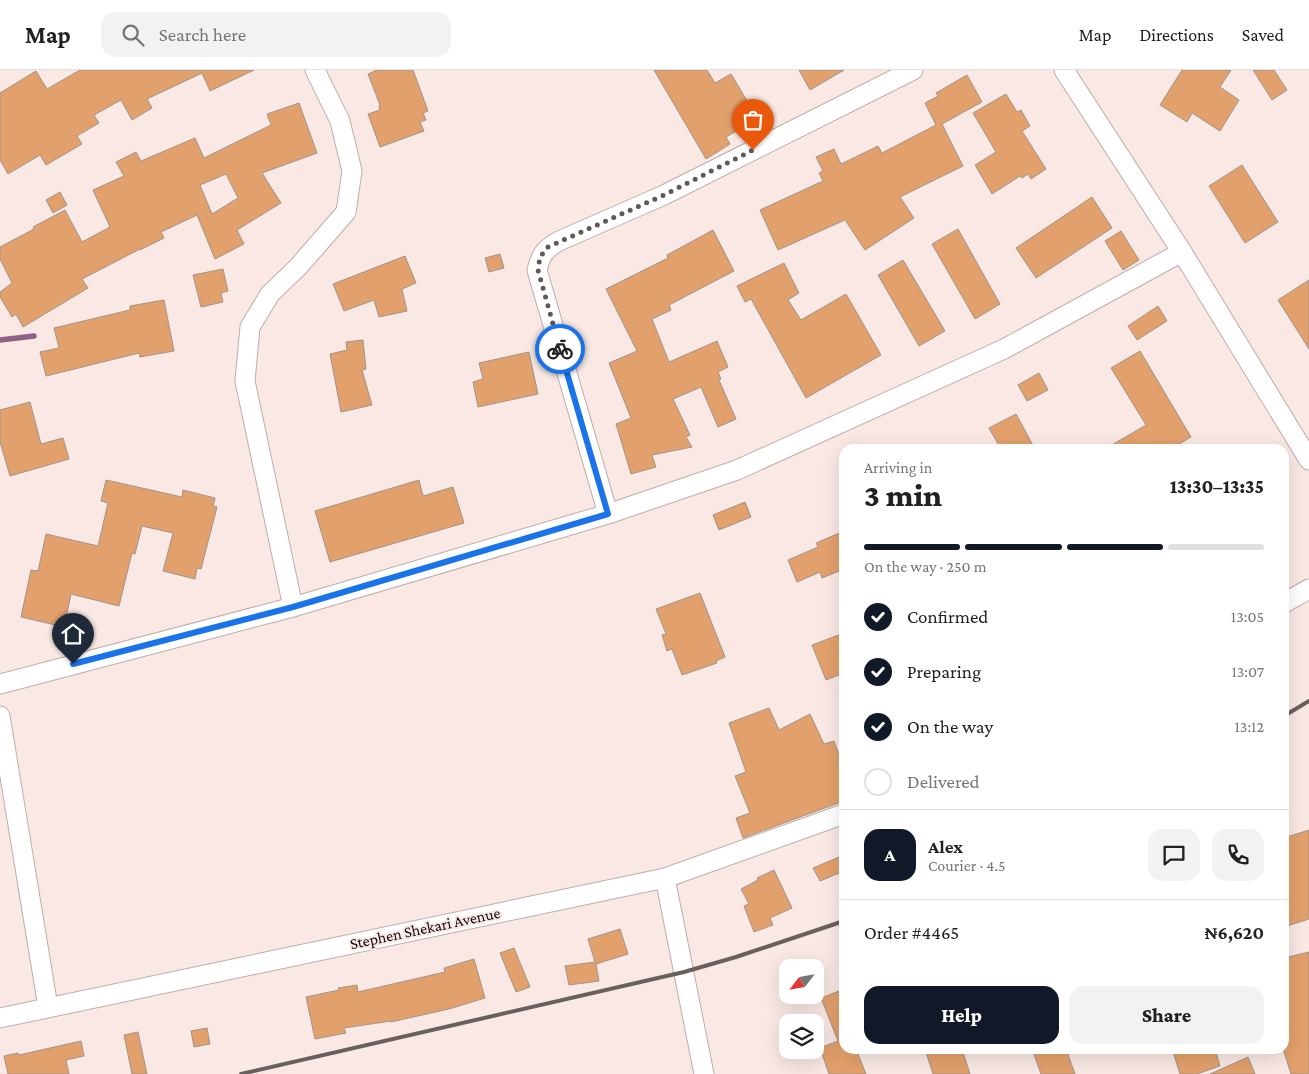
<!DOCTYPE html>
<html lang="en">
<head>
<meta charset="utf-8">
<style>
	body { margin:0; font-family:"Crimson Pro",serif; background:#f2f2f2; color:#202124; height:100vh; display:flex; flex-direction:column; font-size:19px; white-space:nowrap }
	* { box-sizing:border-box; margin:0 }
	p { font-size:16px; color:#757577 }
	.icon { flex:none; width:28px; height:28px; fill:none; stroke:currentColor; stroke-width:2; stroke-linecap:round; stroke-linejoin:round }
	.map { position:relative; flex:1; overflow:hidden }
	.drawer { position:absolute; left:839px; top:374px; width:450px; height:610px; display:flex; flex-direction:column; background:#fff; border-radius:15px; box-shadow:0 5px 20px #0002 }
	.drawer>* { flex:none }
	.needle { width:32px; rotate:239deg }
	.fabs { position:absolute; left:779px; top:889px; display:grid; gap:10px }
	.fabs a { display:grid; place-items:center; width:45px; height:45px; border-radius:10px; background:#fff; box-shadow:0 5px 20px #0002; font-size:25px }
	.pin { position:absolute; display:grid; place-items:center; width:42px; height:42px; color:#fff; margin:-51px -21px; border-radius:50% 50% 50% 0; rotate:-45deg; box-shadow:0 0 5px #0007 }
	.pin .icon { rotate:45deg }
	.courier { position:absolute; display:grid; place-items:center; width:50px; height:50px; margin:-25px; border:4px solid #1a73e8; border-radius:50%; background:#fff; color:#222; box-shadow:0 1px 6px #0007 }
	.summary em { font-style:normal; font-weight:800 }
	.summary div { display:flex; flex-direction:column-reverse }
	.summary { display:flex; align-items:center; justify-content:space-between; height:85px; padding:0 25px }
	h1 { font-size:32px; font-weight:800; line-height:38px }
	.bar { display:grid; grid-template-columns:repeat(4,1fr); gap:8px 5px; align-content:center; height:60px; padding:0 25px }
	.bar i { height:6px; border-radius:4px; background:#e0e0e0 }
	.bar .on { background:#111827 }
	.bar p { grid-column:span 4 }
	.line { display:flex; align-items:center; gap:12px; padding:0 25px; border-top:1px solid #e0e0e0 }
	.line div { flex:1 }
	.round { display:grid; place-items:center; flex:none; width:52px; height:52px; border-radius:15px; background:#f2f2f2 }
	ol { padding:0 25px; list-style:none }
	li { display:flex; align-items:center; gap:15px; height:55px }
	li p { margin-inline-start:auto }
	li .icon { padding:5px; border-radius:50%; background:#111827; color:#fff; stroke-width:4 }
	li:last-child { color:#757577 }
	li i { width:28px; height:28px; border:2px solid #e0e0e0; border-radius:50% }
	.action { display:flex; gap:10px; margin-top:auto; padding:10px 25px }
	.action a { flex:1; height:58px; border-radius:15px; background:#111827; color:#fff; font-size:20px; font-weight:800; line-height:58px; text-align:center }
	.action a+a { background:#f2f2f2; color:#202124 }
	header { display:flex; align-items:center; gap:30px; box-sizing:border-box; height:70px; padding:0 25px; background:#fff; border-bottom:1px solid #e0e0e0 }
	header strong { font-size:24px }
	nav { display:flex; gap:28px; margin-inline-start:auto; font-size:18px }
	.search { width:350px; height:45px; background:#f2f2f2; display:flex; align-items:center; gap:12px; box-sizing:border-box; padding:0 18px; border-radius:15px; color:#757577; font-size:19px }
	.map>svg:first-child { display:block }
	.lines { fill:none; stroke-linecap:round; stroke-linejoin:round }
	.stream { stroke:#906186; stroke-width:5.5 }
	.building { fill:#e2a06c; stroke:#a0948b; fill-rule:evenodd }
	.street-casing { stroke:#beadaa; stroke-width:21 }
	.street { stroke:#fff; stroke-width:19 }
	.rail { stroke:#69605e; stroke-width:4 }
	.done { stroke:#625957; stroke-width:5; stroke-dasharray:0 9 }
	.route { stroke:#1a73e8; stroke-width:6 }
	.labels { text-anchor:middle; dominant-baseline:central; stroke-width:4; stroke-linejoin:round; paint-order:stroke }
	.street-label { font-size:16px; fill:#110c0b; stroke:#f9e8e4 }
</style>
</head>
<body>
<header>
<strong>Map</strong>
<div class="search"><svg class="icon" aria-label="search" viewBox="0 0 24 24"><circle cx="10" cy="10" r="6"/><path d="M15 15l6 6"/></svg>Search here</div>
<nav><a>Map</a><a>Directions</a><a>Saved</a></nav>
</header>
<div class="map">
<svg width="1309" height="1004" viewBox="0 0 1309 1004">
	<rect width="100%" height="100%" fill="#f9e8e4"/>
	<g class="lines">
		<!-- stream -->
		<path class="stream" d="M0,270L34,266"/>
	</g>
	<!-- building -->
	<g class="building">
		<path d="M80,0H254L210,21L202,3L147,29L152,38L132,50L121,30L94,45L99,53L77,66L82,74L46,95L40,85L8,104L0,90V23L36,1L47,19Z"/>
		<path d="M377,0H413L428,41L423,43L426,50L420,52L424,61L380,77L368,44L380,40L379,36L380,35L368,4Z"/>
		<path d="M654,0H707L715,13L731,4L758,49L726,67L730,74L706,89Z"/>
		<path d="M799,0H844L810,20Z"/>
		<path d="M1182,0H1231L1220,17L1239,30L1220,61L1192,43L1187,52L1160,35Z"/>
		<path d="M1253,0H1274L1287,20L1272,30Z"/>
		<path d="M967,5L982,32L942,54L963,96L900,127L914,148L865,180L845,150L778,180L760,140L823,111L819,103L823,101L816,87L834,79L841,94L878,76L882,83L936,55L925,33L938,26L936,23Z"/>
		<path d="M1006,24L1017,42L1021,40L1030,56L1022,61L1046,99L1031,109L1028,104L1022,108L1020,106L992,124L975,95L996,82L973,43Z"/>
		<path d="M299,33L317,83L262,103L281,133L237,160L244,174L215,189L197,145L161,162L164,168L140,180V179L82,209L88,218L23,257L16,244L12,247L0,227V222L12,213L0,189V177L34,159L33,157L65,140L82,172L110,157L93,120L124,106L116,92L136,82L141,91L195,68L204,88L271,55L267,44ZM226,104L238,128L212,144L200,115Z"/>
		<path d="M1242,95L1278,152L1245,173L1209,116Z"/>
		<path d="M60,122L67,135L53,143L46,130Z"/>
		<path d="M1092,127L1112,158L1036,208L1016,178Z"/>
		<path d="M958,159L1000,234L975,249L932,174Z"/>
		<path d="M713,160L734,201L669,235L671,240L652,249L669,292L717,271L728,297L718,302L721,309L719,310L736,349L718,357L701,317L673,329L690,365L686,367L692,377L652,385L656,397L631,404L616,354L631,348L609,293L637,281L606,219L668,188L667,185Z"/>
		<path d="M1121,161L1139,190L1123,200L1105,171Z"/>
		<path d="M500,184L504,198L489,202L485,188Z"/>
		<path d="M405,186L416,213L402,219L407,241L379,247L374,230L344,241L333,214Z"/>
		<path d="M903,190L945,261L919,276L878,205Z"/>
		<path d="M784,193L799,223L788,230L801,250L846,224L881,285L806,328L751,229L745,232L737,216Z"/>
		<path d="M223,199L228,221L221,223L223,232L201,237L193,205Z"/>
		<path d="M1309,210V279L1278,230Z"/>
		<path d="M164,230L174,281L140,287L139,283L46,306L40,282L59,278L54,258L130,240V236Z"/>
		<path d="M1158,236L1167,251L1137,270L1128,256Z"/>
		<path d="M363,270L366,299L362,300L372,335L341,342L330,284L347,280L346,272Z"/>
		<path d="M1140,281L1191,367L1171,379H1105L1146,355L1111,298Z"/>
		<path d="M529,282L538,324L478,337L473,312L483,309L479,293Z"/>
		<path d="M1039,303L1048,320L1027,331L1018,315Z"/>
		<path d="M30,332L41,374L63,368L69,389L10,406L0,372V340Z"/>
		<path d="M1016,344L1035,379H1001L989,358Z"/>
		<path d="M106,410L182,427L183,420L215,428L213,436L217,437L201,499L197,498L195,509L163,501L173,463L142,456L135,484L132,483L119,536L71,524L64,557L21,547L31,500L38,501L46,464L98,476L108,433L101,431Z"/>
		<path d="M419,410L423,426L453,417L464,453L330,492L315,441Z"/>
		<path d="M745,432L751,447L719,460L713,445Z"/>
		<path d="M844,461V499L822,508L820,502L797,512L788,490L818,477L816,473Z"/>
		<path d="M700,523L725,587L716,591L717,593L682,605L672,579L667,581L662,565L666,564L656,539Z"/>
		<path d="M844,563V603L826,610L812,575Z"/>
		<path d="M769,638L779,660L810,644L824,674L834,671L844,698V731L743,768L736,748L750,743L735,706L746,702L729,653Z"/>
		<path d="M1309,760V849L1284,857V768Z"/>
		<path d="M844,785V801L820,811L813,798Z"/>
		<path d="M774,800L792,838L770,848L773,855L754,862L744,836L749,834L741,819L758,810L757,808Z"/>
		<path d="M620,859L628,884L596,894L599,911L569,915L565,896L595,892L588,869Z"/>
		<path d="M514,878L530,917L516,922L500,883Z"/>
		<path d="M1309,882V1004H1291L1284,982V888Z"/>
		<path d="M474,889L485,928L449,939L391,952V951L344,958L346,963L315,969L306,927L339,920L338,918L357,915L358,922L445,902L444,898Z"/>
		<path d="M844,919V979H856L866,1004H829L820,978L838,971L821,928Z"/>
		<path d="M207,958L210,974L194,977L191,961Z"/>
		<path d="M138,962L147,1004H132L124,965Z"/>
		<path d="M81,971L84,986L66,990L69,1004H8L4,986L18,983L19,985Z"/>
		<path d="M925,979H962L970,1004H933Z"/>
		<path d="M1032,979H1066L1075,1004H1041Z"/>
		<path d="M1172,979H1215L1220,996L1197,1004H1180Z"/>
		<path d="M1248,987L1255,1004H1210Z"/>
	</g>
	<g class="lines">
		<!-- street casing -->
		<g class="street-casing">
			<g id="street">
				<path d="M1064,0L1182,182L1309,390"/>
				<path d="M608,444L537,200C541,184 545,179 559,171L664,125L913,0"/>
				<path d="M1284,533L1309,519"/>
				<path d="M293,537L245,311L250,257L270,224L298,197L346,142L352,101L340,51L315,0"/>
				<path d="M0,614L293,537L608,444L737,400L1004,279L1182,182"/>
				<path d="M0,646L48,937"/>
				<path d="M665,808L704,1004"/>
				<path d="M0,948L665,808L844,744"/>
			</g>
		</g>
		<!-- street -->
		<use href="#street" class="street"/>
		<!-- rail -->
		<g class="rail">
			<path d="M1284,646L1309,631"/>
			<path d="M241,1004L684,902L736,887L844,851"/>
		</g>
	</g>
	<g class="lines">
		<!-- done -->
		<path class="done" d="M560,279L538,200L540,187L548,177L664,125L753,80"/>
		<!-- route -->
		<path class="route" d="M73,594L293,537L608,444L560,279"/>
	</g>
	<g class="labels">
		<!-- street labels -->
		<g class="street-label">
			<text transform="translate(425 858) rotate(-12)">Stephen Shekari Avenue</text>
		</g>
	</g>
</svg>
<div class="fabs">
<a><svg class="needle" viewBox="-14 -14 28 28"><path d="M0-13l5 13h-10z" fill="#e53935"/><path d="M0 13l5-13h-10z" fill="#757577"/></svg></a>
<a><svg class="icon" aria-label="layers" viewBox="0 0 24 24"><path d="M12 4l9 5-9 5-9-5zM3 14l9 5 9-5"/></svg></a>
</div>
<div class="pin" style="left:753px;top:80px;background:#ea580c"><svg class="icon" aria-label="bag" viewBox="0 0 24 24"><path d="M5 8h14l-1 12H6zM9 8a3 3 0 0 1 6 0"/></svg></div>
<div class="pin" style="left:73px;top:594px;background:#1f2937"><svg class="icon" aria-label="home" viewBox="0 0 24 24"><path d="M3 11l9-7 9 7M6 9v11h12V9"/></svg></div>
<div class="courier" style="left:560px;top:279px"><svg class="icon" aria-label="bike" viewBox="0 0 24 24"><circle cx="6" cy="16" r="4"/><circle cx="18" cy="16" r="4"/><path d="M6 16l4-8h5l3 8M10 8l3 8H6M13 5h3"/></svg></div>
<section class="drawer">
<div class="summary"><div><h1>3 min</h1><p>Arriving in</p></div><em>13:30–13:35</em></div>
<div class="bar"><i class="on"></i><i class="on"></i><i class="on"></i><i></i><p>On the way · 250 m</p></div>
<ol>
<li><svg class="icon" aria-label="check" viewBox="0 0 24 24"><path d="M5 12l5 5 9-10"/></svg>Confirmed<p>13:05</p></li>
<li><svg class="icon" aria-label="check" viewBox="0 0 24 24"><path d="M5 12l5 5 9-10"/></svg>Preparing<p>13:07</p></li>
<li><svg class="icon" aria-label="check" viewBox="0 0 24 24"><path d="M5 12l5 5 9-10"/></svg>On the way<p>13:12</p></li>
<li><i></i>Delivered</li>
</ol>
<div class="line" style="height:90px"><b class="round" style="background:#111827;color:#fff">A</b><div><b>Alex</b><p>Courier · 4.5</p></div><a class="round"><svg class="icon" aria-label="chat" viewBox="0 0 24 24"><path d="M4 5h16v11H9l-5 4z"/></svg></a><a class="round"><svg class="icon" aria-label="phone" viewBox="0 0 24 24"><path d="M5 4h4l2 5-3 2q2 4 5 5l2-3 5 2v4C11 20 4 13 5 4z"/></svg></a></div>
<div class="line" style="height:65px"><div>Order #4465</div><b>₦6,620</b></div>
<div class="action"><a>Help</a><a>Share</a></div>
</section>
</div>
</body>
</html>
